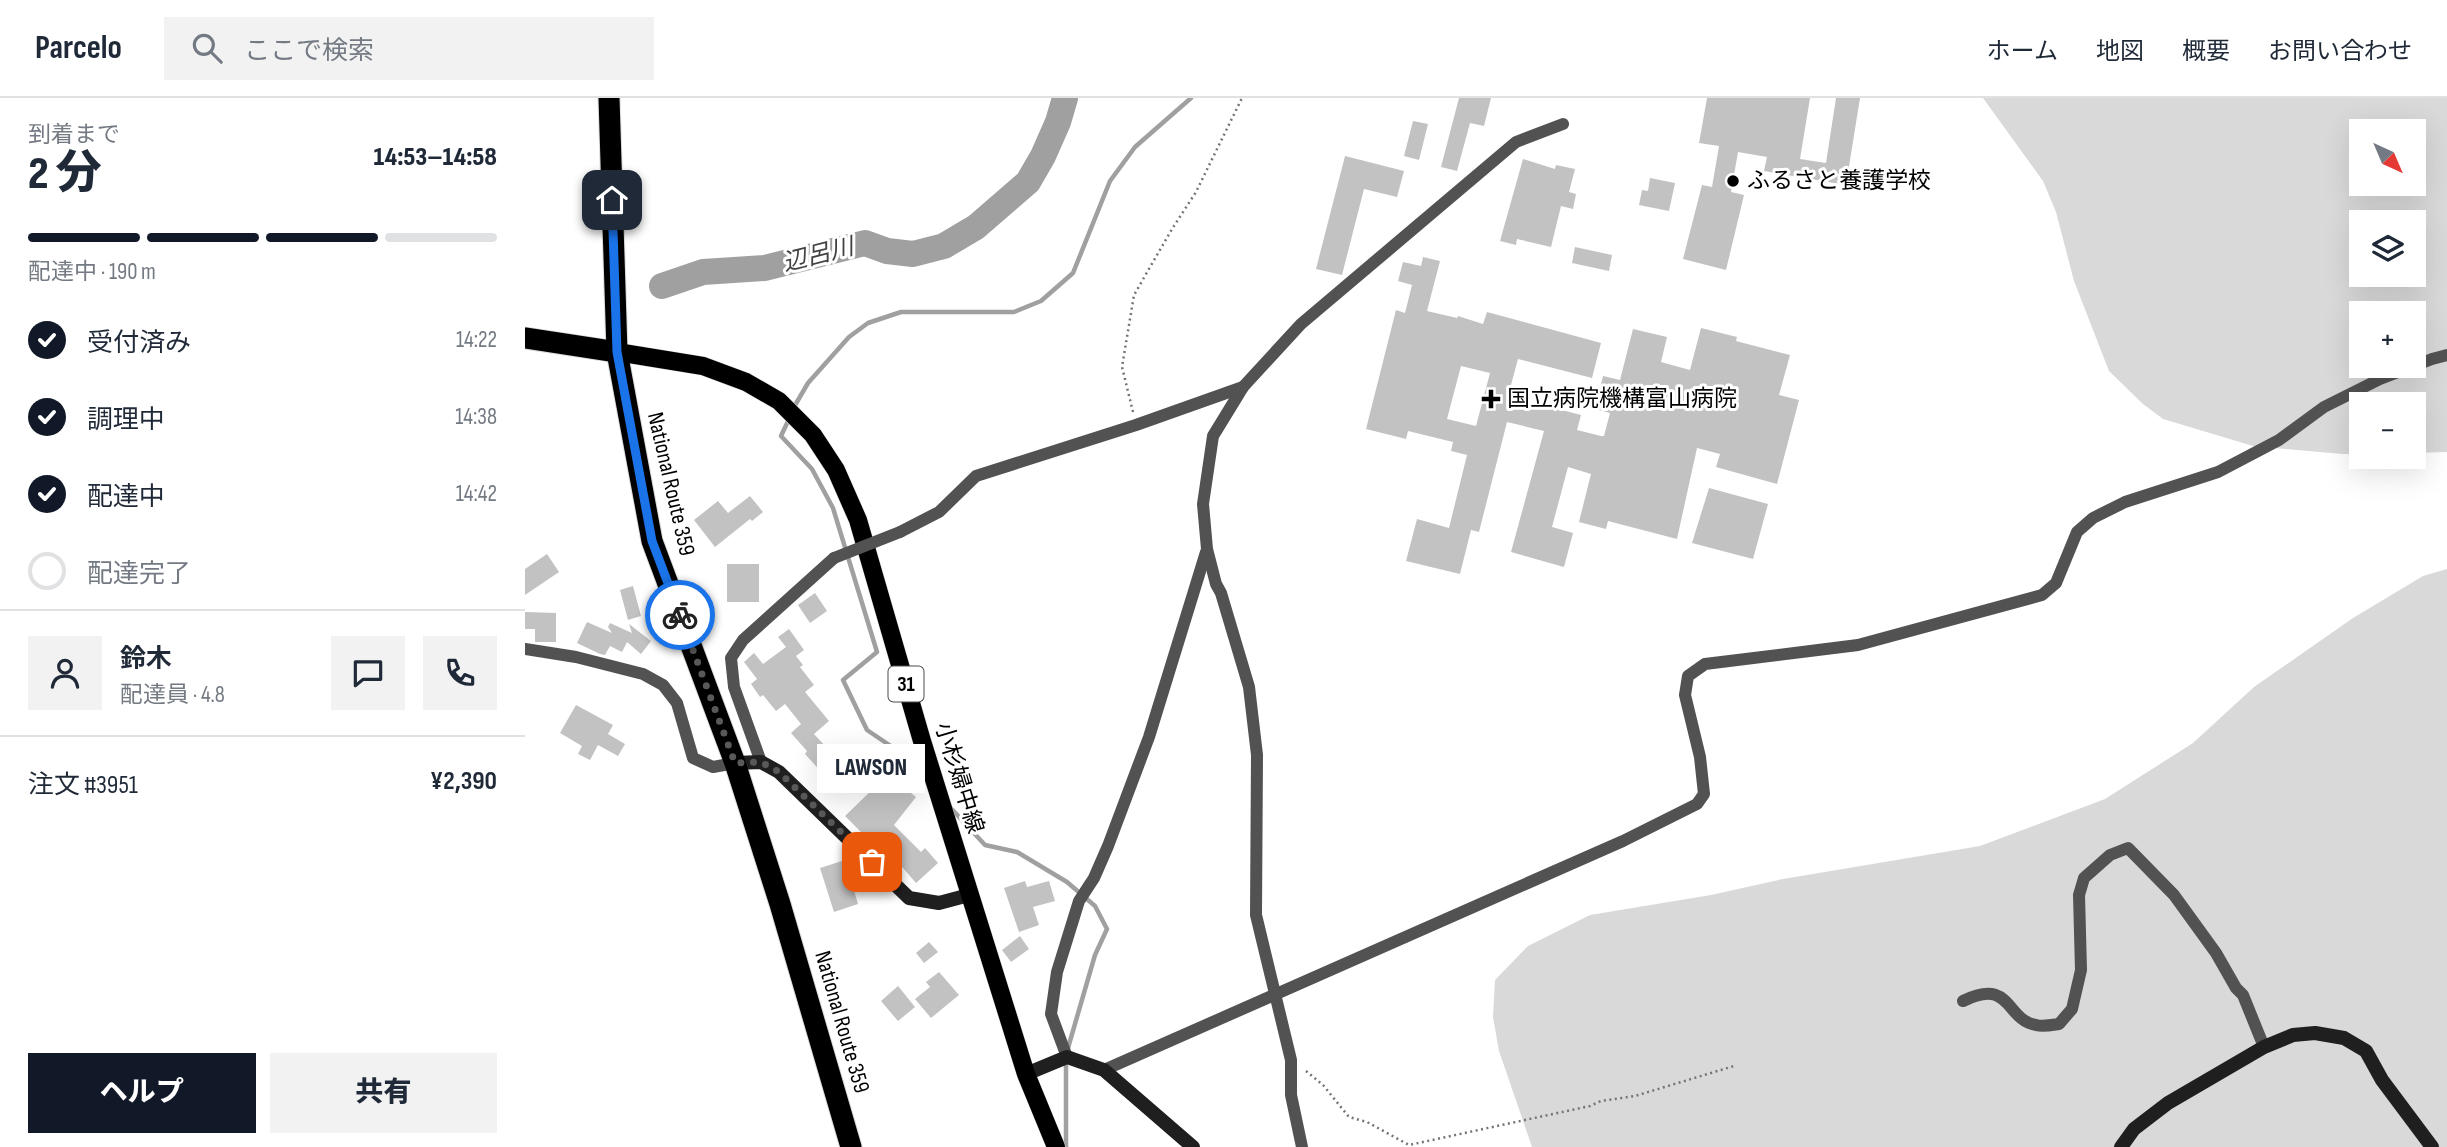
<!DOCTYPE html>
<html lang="ja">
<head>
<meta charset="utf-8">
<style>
	body { margin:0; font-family:"Sofia Sans Condensed","Noto Sans JP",sans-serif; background:#f2f2f3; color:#1f2937; height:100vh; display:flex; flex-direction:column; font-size:26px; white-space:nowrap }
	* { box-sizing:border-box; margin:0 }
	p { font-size:23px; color:#747a83 }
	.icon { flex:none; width:38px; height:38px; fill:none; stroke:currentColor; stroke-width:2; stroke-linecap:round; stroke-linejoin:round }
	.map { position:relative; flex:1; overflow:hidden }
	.sheet { display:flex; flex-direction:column; background:#fff; width:525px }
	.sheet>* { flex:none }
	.needle { width:46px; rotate:136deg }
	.fabs { position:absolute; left:1824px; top:21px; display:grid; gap:14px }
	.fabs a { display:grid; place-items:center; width:77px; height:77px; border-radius:0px; background:#fff; box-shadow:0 7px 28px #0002; font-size:35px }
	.pin { position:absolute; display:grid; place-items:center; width:60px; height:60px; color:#fff; margin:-30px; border-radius:14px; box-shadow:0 4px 10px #0006 }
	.courier { position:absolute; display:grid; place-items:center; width:70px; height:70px; margin:-35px; border:5px solid #1a73e8; border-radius:50%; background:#fff; color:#222; box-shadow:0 2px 9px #0007 }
	.bubble { position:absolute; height:49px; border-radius:0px; background:#fff; box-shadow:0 7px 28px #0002; font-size:23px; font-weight:800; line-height:49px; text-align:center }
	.overview em { font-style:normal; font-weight:800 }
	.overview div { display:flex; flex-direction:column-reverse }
	.overview { display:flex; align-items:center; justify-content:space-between; height:119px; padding:0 28px }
	h1 { font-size:46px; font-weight:800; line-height:52px }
	.bar { display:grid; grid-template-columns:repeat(4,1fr); gap:10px 7px; align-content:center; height:84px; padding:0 28px }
	.bar i { height:9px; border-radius:5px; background:#e0e1e3 }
	.bar .selected { background:#111827 }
	.bar p { grid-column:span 4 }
	.line { display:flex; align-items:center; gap:18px; padding:0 28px; border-top:2px solid #e0e1e3 }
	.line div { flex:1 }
	.round { display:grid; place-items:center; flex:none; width:74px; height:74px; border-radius:0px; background:#f2f2f3 }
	ol { padding:0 28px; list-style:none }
	li { display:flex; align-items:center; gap:21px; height:77px }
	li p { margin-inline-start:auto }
	li .icon { padding:7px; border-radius:50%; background:#111827; color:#fff; stroke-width:4 }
	li:last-child { color:#747a83 }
	li i { width:38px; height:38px; border:4px solid #e0e1e3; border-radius:50% }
	.action { display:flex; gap:14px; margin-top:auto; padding:14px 28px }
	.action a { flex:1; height:80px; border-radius:0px; background:#111827; color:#fff; font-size:28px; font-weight:800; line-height:80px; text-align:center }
	.action a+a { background:#f2f2f3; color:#1f2937 }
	header { display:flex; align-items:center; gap:42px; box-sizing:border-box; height:98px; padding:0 35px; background:#fff; border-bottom:2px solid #e0e1e3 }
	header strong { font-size:33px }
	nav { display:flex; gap:38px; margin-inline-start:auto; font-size:24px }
	.search { width:490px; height:63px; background:#f2f2f3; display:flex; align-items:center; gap:18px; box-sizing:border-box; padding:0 24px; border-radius:0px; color:#747a83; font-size:26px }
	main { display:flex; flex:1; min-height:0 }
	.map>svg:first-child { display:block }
	.green { fill:#d9d9d9; fill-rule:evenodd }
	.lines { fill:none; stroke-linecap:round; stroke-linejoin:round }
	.stream { stroke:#a0a0a0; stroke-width:4.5 }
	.river { stroke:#a0a0a0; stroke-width:26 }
	.building { fill:#c2c2c2; fill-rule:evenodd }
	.primary-casing { stroke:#dbdbdb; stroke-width:19 }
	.highway-casing { stroke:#dbdbdb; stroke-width:23 }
	.path { stroke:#747474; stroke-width:2.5; stroke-dasharray:2 3.5; stroke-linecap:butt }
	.street { stroke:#525252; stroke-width:12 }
	.secondary { stroke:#1f1f1f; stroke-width:14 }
	.primary { stroke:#000; stroke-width:18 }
	.highway { stroke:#000; stroke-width:21 }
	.street-bridge { stroke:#525252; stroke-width:12 }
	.done { stroke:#595959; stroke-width:7; stroke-dasharray:0 12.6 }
	.route { stroke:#1a73e8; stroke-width:9 }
	.poi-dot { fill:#000; stroke:#fff; stroke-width:2.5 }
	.labels { text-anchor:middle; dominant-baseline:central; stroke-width:6; stroke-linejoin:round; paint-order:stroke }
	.shield { fill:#fff; stroke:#4c4c4c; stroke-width:2 }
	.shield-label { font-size:21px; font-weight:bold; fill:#000 }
	.poi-label { font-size:23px; fill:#000; stroke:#fff; text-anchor:start }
	.street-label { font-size:23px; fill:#000; stroke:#fff }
	.water-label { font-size:24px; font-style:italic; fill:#414141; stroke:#fff }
</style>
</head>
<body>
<header>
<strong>Parcelo</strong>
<div class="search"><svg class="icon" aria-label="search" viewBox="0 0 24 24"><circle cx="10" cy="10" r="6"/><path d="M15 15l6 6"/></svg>ここで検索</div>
<nav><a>ホーム</a><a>地図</a><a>概要</a><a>お問い合わせ</a></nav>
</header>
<main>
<section class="sheet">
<div class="overview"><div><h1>2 分</h1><p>到着まで</p></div><em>14:53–14:58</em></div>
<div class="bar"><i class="selected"></i><i class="selected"></i><i class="selected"></i><i></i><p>配達中 · 190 m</p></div>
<ol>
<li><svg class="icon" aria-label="check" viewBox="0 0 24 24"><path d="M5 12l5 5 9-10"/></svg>受付済み<p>14:22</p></li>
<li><svg class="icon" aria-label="check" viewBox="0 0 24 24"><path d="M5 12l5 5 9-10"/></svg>調理中<p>14:38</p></li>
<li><svg class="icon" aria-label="check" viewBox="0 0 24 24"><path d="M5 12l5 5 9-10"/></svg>配達中<p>14:42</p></li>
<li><i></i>配達完了</li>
</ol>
<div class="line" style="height:126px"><a class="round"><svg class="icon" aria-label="person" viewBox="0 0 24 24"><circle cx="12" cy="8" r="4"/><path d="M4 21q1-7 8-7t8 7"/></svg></a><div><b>鈴木</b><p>配達員 · 4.8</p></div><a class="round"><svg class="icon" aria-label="chat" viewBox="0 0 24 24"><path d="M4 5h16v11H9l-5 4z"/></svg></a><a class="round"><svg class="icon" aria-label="phone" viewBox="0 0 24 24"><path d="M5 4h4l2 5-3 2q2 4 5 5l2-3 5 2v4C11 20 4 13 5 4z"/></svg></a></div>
<div class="line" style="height:91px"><div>注文 #3951</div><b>¥2,390</b></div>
<div class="action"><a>ヘルプ</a><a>共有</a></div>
</section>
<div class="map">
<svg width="1922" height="1049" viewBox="0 0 1922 1049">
	<rect width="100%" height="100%" fill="#fff"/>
	<!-- green -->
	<g class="green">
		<path d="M1458,0H1922V354L1888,355V306H1836V356H1817L1728,348L1638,321L1618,306L1584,273L1549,183L1531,114L1518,83ZM1836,33H1888V86H1836ZM1836,124H1888V177H1836ZM1836,215H1888V268H1836Z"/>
		<path d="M1922,471V1049H1007L974,953L968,919L970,882L1003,848L1065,817L1186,797L1258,781L1455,748L1580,701L1668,645L1729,589L1828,520L1898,478Z"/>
	</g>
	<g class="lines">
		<!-- stream -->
		<g class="stream">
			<path d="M269,309L283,285L324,239L343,225L376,214H489L516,203L548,175L585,83L610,49L666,0"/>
			<path d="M264,321L256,338L287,371L308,410L352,554L318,582L342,632L376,655L403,685"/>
			<path d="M423,707L460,747L492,754L542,784L570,808L582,831L570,857L543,950"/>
			<path d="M541,962V1049"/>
		</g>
		<!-- river -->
		<path class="river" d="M137,188L178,174L240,170L340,145L362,153L388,156L419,148L451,129L503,84L518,58L533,24L540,0"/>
	</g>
	<!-- building -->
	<g class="building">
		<path d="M934,0H966L959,28L945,25L932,73L916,69Z"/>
		<path d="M1182,0H1285L1275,61L1301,65L1311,0H1335L1321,87L1239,73L1242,59L1213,54L1206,94L1219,97L1201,172L1158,161L1177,87L1187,89L1194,48L1174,45Z"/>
		<path d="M888,23L903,26L894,62L879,58Z"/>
		<path d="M820,58L879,73L872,99L839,91L817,177L791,171Z"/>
		<path d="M998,61L1030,71L1031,67L1050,71L1044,94L1051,96L1048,111L1036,108L1026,149L992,141L991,147L975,143Z"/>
		<path d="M1125,80L1150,85L1144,113L1114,107L1117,92L1123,93Z"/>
		<path d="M1050,149L1087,157L1084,173L1047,165Z"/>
		<path d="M898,159L915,163L902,213L932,220L933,218L958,226L962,214L1076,245L1067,280L993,261L983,298L1056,317L1052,332L1076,338H1079L1085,315L1070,311L1078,278L1095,282L1108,231L1142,239L1136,264L1165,272L1176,230L1212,239L1211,243L1265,257L1254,297L1274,302L1252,386L1191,369L1195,356L1172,350L1152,441L1083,423L1081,431L1054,424L1066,376L1043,369L1027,429L1048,435L1039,469L986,454L1019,333L982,324L954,434L946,432L935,476L881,463L892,421L924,430L942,357L926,353L928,344L883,333L881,341L841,331L871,212L880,215L887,187L873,183L878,164L896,168ZM936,268L965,275L951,328L922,321Z"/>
		<path d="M1184,390L1243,406L1228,461L1167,445Z"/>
		<path d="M225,398L238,414L227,423L225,421L190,449L169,422L193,403L203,415Z"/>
		<path d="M22,456L34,474L0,497V471Z"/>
		<rect x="202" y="466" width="32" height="38"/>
		<path d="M108,488L116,518L103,522L95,492Z"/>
		<path d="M290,495L302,513L285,525L273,507Z"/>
		<path d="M0,514L31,515V544H10V531H0Z"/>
		<path d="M62,524L87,535L83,529L85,525L107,535L104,526L126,543L116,556L102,544L97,554L85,548L80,557L75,556L52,545Z"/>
		<path d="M264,531L279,552L271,558L278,567L275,569L289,587L280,594L304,623L289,636L314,663L299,677L280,656L282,653L266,635L276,626L260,606L251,613L238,597L235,599L226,586L232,581L219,564L229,555L238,566L261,549L253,539Z"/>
		<path d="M51,607L88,627L83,636L100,646L93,658L73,647L65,662L53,656L57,648L35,635Z"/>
		<path d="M326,647L340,662L342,660L391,699L369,727L396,754L400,750L413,765L391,785L372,763L368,766L320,718L352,687L327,667L322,671L312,660Z"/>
		<path d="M320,762L333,806L309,814L295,770Z"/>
		<path d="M500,783L502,789L524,783L530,803L508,809L514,827L494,834L479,790Z"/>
		<path d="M495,838L504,851L486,864L477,852Z"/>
		<path d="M404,844L413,854L399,865L391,855Z"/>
		<path d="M414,874L434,897L406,920L390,901L405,889L401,884Z"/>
		<path d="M373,888L390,909L373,923L356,903Z"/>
	</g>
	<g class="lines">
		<!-- primary casing -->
		<g class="primary-casing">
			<path id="primary" d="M92,254L178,268L221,284L254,303L288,337L311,372L333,422L397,643L501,976L531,1049"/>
		</g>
		<!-- highway casing -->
		<g class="highway-casing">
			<g id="highway">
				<path d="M84,0L92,254L127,443L210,665L255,806L326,1049"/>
				<path d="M0,240L92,254"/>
			</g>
		</g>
		<!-- path -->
		<g class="path">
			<path d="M608,314L597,269L609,197L647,131L671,94L717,0"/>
			<path d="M781,973L798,987L824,1019L842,1024L884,1047L1065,1008L1076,1003L1110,998L1209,968"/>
		</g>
		<!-- street -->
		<g class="street">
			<path d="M375,434L414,414L451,378L611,327L718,289"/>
			<path d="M0,551L51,559L118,576L138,587L152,605L168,660L188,669L210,665"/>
			<path d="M236,664L209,589L206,560L218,542L309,460"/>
			<path d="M1438,903C1487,879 1480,922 1511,927C1518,929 1527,927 1534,926L1547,911L1556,872L1554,797L1559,780L1585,757L1603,750L1649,797L1691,855L1711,890L1718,897L1739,949"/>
			<path d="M542,959L526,916L532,874L554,803L569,780L583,748L624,639L681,454"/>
			<path d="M579,972L1098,743L1172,706L1179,696L1175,659L1160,597L1163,578L1180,566L1333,547L1517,497L1531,485L1552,434L1568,420L1600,404L1693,374L1754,342L1799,309L1855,281L1907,261L1922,257"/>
			<path d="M777,1049L766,997V962L731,817L732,657L724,589L696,495L691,486L682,451L678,406L688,338L718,289L776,226L991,44L1038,26"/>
		</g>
		<!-- secondary -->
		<g class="secondary">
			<path d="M210,665L236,664L254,674L384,800L414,805L444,797"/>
			<path d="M501,976L542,959L579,972L668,1049"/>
			<path d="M1596,1049L1609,1031L1643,1005L1739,949L1768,937L1790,935L1819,940L1841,953L1857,982L1907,1049"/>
		</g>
		<!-- primary -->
		<use href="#primary" class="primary"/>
		<!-- highway -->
		<use href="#highway" class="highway"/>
		<!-- street-bridge -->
		<path class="street-bridge" d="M309,460L375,434"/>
	</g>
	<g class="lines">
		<!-- done -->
		<path class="done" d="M155,517L210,665L236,664L254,674L347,764"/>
		<!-- route -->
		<path class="route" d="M87,102L92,254L127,443L155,517"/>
	</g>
	<!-- markers -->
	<g class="poi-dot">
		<circle cx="1208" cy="83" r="7"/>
		<path d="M962.5 290.5h7v7h7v7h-7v7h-7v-7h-7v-7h7z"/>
	</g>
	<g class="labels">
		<!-- shield labels -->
		<rect class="shield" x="363.5" y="568.5" width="35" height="35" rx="5"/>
		<g class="shield-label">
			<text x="381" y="586">31</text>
		</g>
		<!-- poi labels -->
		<g class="poi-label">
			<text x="1222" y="83">ふるさと養護学校</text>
			<text x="982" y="301">国立病院機構富山病院</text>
		</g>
		<!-- street labels -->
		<g class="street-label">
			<text transform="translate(146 386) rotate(77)">National Route 359</text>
			<text transform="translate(434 680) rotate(73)">小杉婦中線</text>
			<text transform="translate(317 924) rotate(74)">National Route 359</text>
		</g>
		<!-- water labels -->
		<g class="water-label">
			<text transform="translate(293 157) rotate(-14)">辺呂川</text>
		</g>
	</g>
</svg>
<div class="fabs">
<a><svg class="needle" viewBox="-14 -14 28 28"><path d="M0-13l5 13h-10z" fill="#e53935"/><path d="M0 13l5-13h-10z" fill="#747a83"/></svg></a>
<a><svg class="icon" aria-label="layers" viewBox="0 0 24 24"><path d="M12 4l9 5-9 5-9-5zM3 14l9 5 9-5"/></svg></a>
<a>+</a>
<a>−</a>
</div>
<div class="pin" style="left:347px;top:764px;background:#ea580c"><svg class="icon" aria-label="bag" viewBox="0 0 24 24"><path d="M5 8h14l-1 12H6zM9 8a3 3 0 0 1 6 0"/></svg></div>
<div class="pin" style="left:87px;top:102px;background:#1f2937"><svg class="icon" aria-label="home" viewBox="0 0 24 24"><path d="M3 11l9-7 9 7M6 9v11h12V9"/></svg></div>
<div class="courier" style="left:155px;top:517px"><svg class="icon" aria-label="bike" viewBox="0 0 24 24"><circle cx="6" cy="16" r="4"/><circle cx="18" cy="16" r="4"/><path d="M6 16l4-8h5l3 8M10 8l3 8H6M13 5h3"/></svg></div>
<div class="bubble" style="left:292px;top:646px;width:108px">LAWSON</div>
</div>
</main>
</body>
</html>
